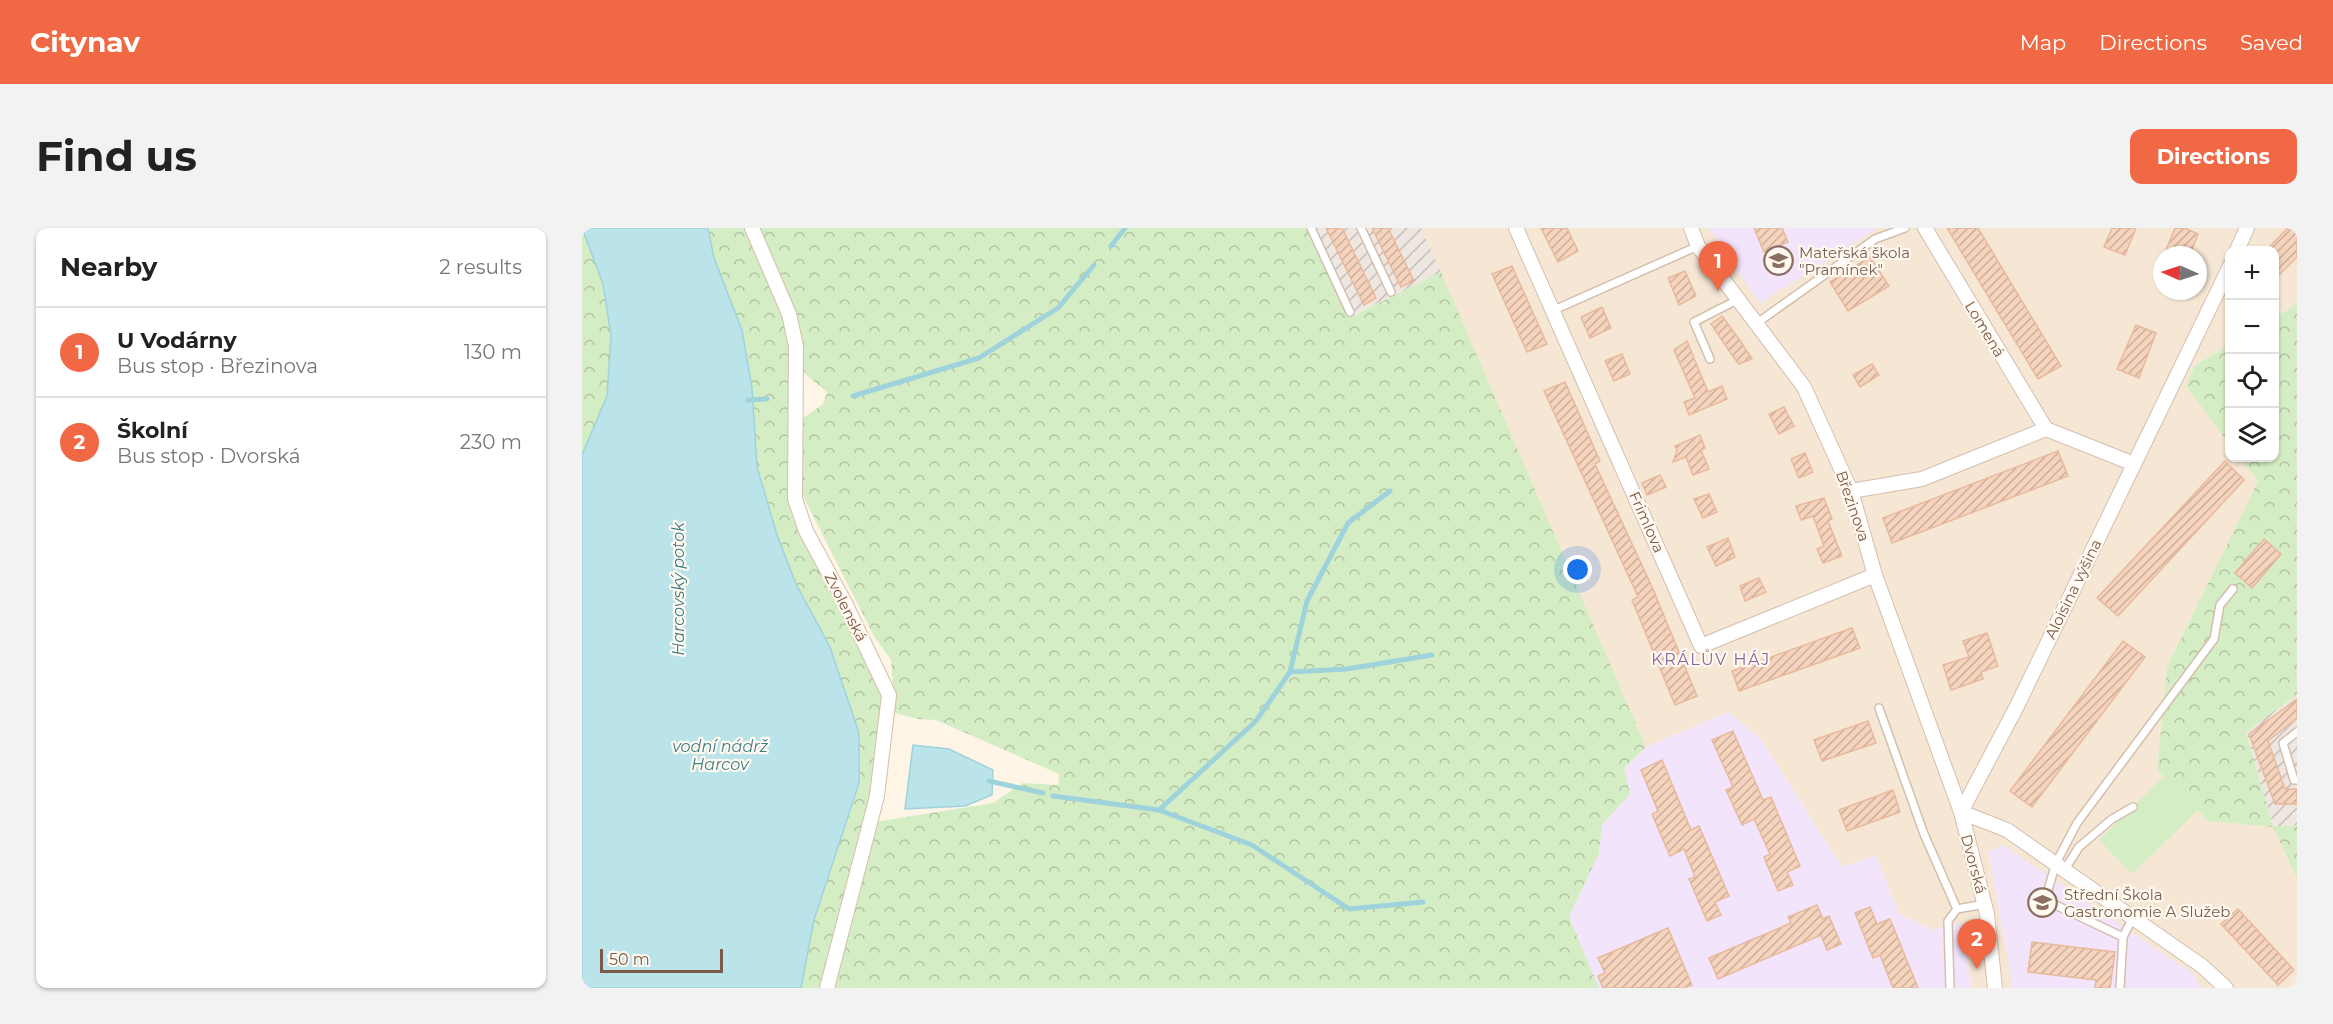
<!DOCTYPE html>
<meta charset="utf-8">
<style>
:root{--surface:#fff;--page:#f2f2f2;--text:#222;--muted:#767676;--line:#e0e0e0;--accent:#f06944}
body{margin:0;font-family:Montserrat,sans-serif;background:var(--page);color:var(--text)}
.controls{position:absolute;right:18px;top:18px;display:grid;overflow:hidden;border-radius:12px;box-shadow:0 2px 4px #0004}
.controls button{width:54px;height:54px;display:grid;place-items:center;padding:0;border:0;border-bottom:2px solid var(--line);background:var(--surface);color:var(--text);font:30px sans-serif}
.compass{position:absolute;left:1571px;top:18px;width:54px;height:54px;border-radius:50%;background:var(--surface);box-shadow:0 2px 4px #0004;rotate:273deg}
.scale{position:absolute;left:18px;bottom:15px;width:123px;box-sizing:border-box;padding-left:6px;border:3px solid #7a5a49;border-top:0;font-size:16px;line-height:21px;white-space:nowrap;color:#7a5a49;-webkit-text-stroke:4px #fff9ef;paint-order:stroke}
.you{position:absolute;left:996px;top:342px;width:21px;height:21px;margin:-15px;border:4px solid #fff;border-radius:50%;background:#1a73e8;box-shadow:0 0 0 9px #1a73e833}
.badge{display:grid;place-items:center;width:39px;height:39px;border-radius:50%;background:var(--accent);color:#fff;font-size:20px;font-weight:700}
.pin{position:absolute;translate:-50% -50px;filter:drop-shadow(0 2px 3px #0008)}
.pin::after{content:'';position:absolute;top:32px;width:21px;height:18px;background:inherit;clip-path:polygon(0 0,100% 0,50% 100%)}
.list{margin:0;padding:0;list-style:none}
h2{display:flex;justify-content:space-between;align-items:center;height:78px;margin:0;padding:0 24px;font-size:26px}
h2 small{font-size:20px;font-weight:400;color:var(--muted)}
.list li{display:grid;grid-template-columns:39px 1fr auto;gap:18px;align-items:center;box-sizing:border-box;height:90px;padding:0 24px;border-top:2px solid var(--line)}
.list b{display:block;font-size:22px;white-space:nowrap}
.list p{margin:0;font-size:20px;white-space:nowrap;color:var(--muted)}
.list em{font-size:20px;font-style:normal;color:var(--muted)}
.icon{flex:none;width:33px;height:33px;fill:none;stroke:currentColor;stroke-width:2;stroke-linecap:round;stroke-linejoin:round}
.map{position:relative;flex:none;width:1715px;height:760px;overflow:hidden;border-radius:12px}
header{display:flex;align-items:center;gap:36px;box-sizing:border-box;height:84px;padding:0 30px;background:var(--accent);color:#fff}
header strong{font-size:28px}
nav{display:flex;gap:33px;margin-inline-start:auto;font-size:21px}
.intro{display:flex;align-items:center;justify-content:space-between;box-sizing:border-box;height:144px;padding:0 36px}
h1{margin:0;font-size:42px}
.button{padding:15px 27px;border-radius:12px;background:var(--accent);color:#fff;font-size:21px;font-weight:700}
main{display:flex;gap:36px;padding:0 36px}
aside{flex:1;background:var(--surface);border-radius:12px;box-shadow:0 2px 4px #0004}
.map>svg:first-child{display:block}
.residential{fill:#f6e7d5;fill-rule:evenodd}
.industrial{fill:url(#industrial-furrows)}
.education{fill:#f2e4fb}
.green{fill:#d5edc4}
.forest{fill:url(#forest-crowns)}
.water{fill:#bae3ea;stroke:#9fd3dc;stroke-width:1.5}
.lines{fill:none;stroke-linecap:round;stroke-linejoin:round}
.stream{stroke:#9fd3dc;stroke-width:5}
.building{fill:url(#building-hatch);stroke:#e9b99c;stroke-width:1.5}
.lane-casing{stroke:#d4beae;stroke-width:10}
.street-casing{stroke:#d4beae;stroke-width:16}
.lane{stroke:#fff;stroke-width:7}
.street{stroke:#fff;stroke-width:14}
.labels{text-anchor:middle;dominant-baseline:central;stroke-width:4.5;stroke-linejoin:round;paint-order:stroke}
.education-label{font-size:15px;fill:#785e54;stroke:#fff9ef;text-anchor:start}
.street-label{font-size:15px;fill:#7a5a49;stroke:#fff9ef}
.water-label{font-size:16px;font-style:italic;fill:#3e7c87;stroke:#fff9ef}
.neighbourhood-label{font-size:16px;letter-spacing:1.5px;fill:#8a659d;stroke:#fff9ef}
</style>
<header>
<strong>Citynav</strong>
<nav><a>Map</a><a>Directions</a><a>Saved</a></nav>
</header>
<div class="intro"><h1>Find us</h1><a class="button">Directions</a></div>
<main>
<aside>
<h2>Nearby<small>2 results</small></h2>
<ul class="list">
<li><span class="badge">1</span><div><b>U Vodárny</b><p>Bus stop · Březinova</p></div><em>130 m</em></li>
<li><span class="badge">2</span><div><b>Školní</b><p>Bus stop · Dvorská</p></div><em>230 m</em></li>
</ul>
</aside>
<div class="map">
<svg width="1715" height="760" viewBox="0 0 1715 760">
<defs>
<pattern id="industrial-furrows" width="10" height="10" patternUnits="userSpaceOnUse" patternTransform="scale(1.5)"><rect width="10" height="10" fill="#eee7e1"/><path d="M-1 1l2-2M0 10L10 0M9 11l2-2" fill="none" stroke="#c6beb8"/></pattern>
<pattern id="forest-crowns" width="20" height="18" patternUnits="userSpaceOnUse" patternTransform="scale(1.5)"><rect width="20" height="18" fill="#d5edc4"/><path d="M2 6a3 3 0 1 1 6 0M12 15a3 3 0 1 1 6 0" fill="none" stroke="#b2c3a1"/></pattern>
<pattern id="building-hatch" width="6" height="6" patternUnits="userSpaceOnUse" patternTransform="scale(1.5)"><rect width="6" height="6" fill="#f5d3bd"/><path d="M-1 1l2-2M0 6l6-6M5 7l2-2" fill="none" stroke="#cbae9c"/></pattern>
</defs>
<rect width="100%" height="100%" fill="#fef5e7"/>
<path class="residential" d="M839 0H1715V75L1693 90 1692 22H1648L1647 117 1613 137 1604 158 1647 216 1648 230H1658L1676 253 1585 439 1575 542 1626 593 1691 599 1715 651V760H1390L1379 696 1351 702 1317 686 1294 628 1260 639 1178 510 1146 484 1064 519ZM1580 27H1616V63H1580Z"/>
<g class="industrial">
<path d="M724 0H839L859 44 767 89Z"/>
<path d="M1715 466V597L1691 599 1664 503Z"/>
</g>
<g class="education">
<path d="M1127 0H1296L1178 75Z"/>
<path d="M1146 484 1178 510 1260 639 1294 627 1317 686 1351 702 1379 695 1390 760H1017L987 689 1017 625 1020 597 1048 566 1042 540 1064 519Z"/>
<path d="M1421 617 1611 746 1619 760H1429L1428 743 1406 623Z"/>
</g>
<path class="green" d="M1582 548 1616 582 1550 646 1517 612Z"/>
<g class="forest">
<path d="M0 0 21 56 29 108 25 168 0 227Z"/>
<path d="M126 0H164L203 95 210 145 207 260 210 288 302 470 289 566 240 760H219L232 692 277 555V505L248 419 214 356 195 307 175 239 170 160 160 102 132 30Z"/>
<path d="M175 0H724L768 89 859 44 1064 519 1042 540 1048 566 1020 597 1017 625 987 689 1017 760H253L293 594 411 575 441 555 476 557 477 546 354 492 336 491 313 485 309 432 292 408 220 266 221 190 241 176 245 164 221 144 210 84Z"/>
<path d="M1715 75V466L1664 504 1691 599 1715 597V651L1691 599 1626 593 1575 542 1585 439 1676 253 1658 230H1692L1693 90Z"/>
<path d="M1647 117V216L1604 158 1613 137Z"/>
</g>
<g class="water">
<path d="M0 0H126L132 30 160 102 170 160 175 239 195 307 214 356 248 419 277 505V555L232 692 219 760H0V227L25 168 29 108 21 56Z"/>
<path d="M331 517 367 521 411 542 410 567 383 578 323 581Z"/>
</g>
<g class="lines">
<g class="stream">
<path d="M529 18 543 0"/>
<path d="M271 168 397 130 476 80 512 37"/>
<path d="M166 172 185 171"/>
<path d="M708 444 725 373 766 295 808 263"/>
<path d="M407 553 461 565"/>
<path d="M471 568 577 582 670 617 767 681 841 674"/>
<path d="M577 582 674 493 708 444 765 441 850 427"/>
</g>
</g>
<g class="building">
<path d="M744 0H760L794 70 782 77Z"/>
<path d="M790 0H806L832 53 819 59Z"/>
<path d="M959 0H985L996 23 976 34Z"/>
<path d="M1172 0H1200L1206 14 1182 24Z"/>
<path d="M1365 0H1396L1479 138 1456 151Z"/>
<path d="M1530 0H1554L1543 27 1522 19Z"/>
<path d="M1593 0H1603L1616 6 1608 27H1582Z"/>
<path d="M1706 0H1715V29L1692 52V22H1684Z"/>
<path d="M1288 29 1307 58 1266 83 1248 54Z"/>
<path d="M930 38 965 116 945 124 910 46Z"/>
<path d="M1103 43 1114 68 1097 77 1086 50Z"/>
<path d="M1020 79 1029 100 1008 110 999 89Z"/>
<path d="M1140 88 1159 114 1170 131 1157 136 1152 130 1129 96Z"/>
<path d="M1554 97 1574 105 1557 150 1535 141Z"/>
<path d="M1105 113 1126 164 1140 158 1145 171 1107 187 1102 174 1113 170 1092 122Z"/>
<path d="M1040 126 1048 146 1032 153 1023 133Z"/>
<path d="M1290 136 1297 147 1278 159 1271 147Z"/>
<path d="M983 154 1018 233 1013 236 1071 361 1115 468 1093 477 1050 372 1056 369 962 163Z"/>
<path d="M1202 179 1212 198 1197 206 1187 186Z"/>
<path d="M1118 207 1123 220 1119 222 1127 241 1111 247 1104 229 1091 234 1095 222 1093 218Z"/>
<path d="M1476 223 1486 248 1310 315 1301 290Z"/>
<path d="M1223 225 1231 244 1217 250 1209 231Z"/>
<path d="M1643 233 1662 252 1536 388 1515 370Z"/>
<path d="M1078 247 1084 259 1065 267 1060 255Z"/>
<path d="M1127 266 1135 284 1121 290 1112 271Z"/>
<path d="M1242 270 1250 291 1246 293 1260 328 1241 335 1235 321 1242 318 1231 288 1219 292 1214 278Z"/>
<path d="M1146 310 1153 329 1134 338 1125 319Z"/>
<path d="M1682 311 1699 326 1670 360 1653 345Z"/>
<path d="M1177 350 1184 364 1163 373 1158 358Z"/>
<path d="M1270 400 1278 420 1157 463 1150 443Z"/>
<path d="M1405 405 1416 438 1399 444 1401 451 1369 462 1361 437 1387 429 1381 413Z"/>
<path d="M1541 413 1563 429 1450 579 1428 563Z"/>
<path d="M1715 471V490L1686 513 1703 561H1715V576H1693L1667 506Z"/>
<path d="M1286 493 1294 515 1240 533 1232 512Z"/>
<path d="M1151 503 1181 572 1189 569 1218 638 1205 644 1211 657 1196 663 1182 629 1188 626 1172 591 1160 597 1144 562 1151 559 1130 512Z"/>
<path d="M1080 532 1109 602 1117 598 1147 668 1133 674 1139 687 1125 693 1107 651 1113 649 1102 621 1088 628 1070 586 1076 583 1059 542Z"/>
<path d="M1311 562 1318 584 1265 603 1257 582Z"/>
<path d="M1235 677 1241 691 1247 688 1259 716 1245 722 1239 707 1136 751 1127 730 1209 695 1206 689Z"/>
<path d="M1288 679 1295 696 1308 691 1336 760H1311L1298 727 1291 730 1273 685Z"/>
<path d="M1656 681 1712 742 1696 757 1639 696Z"/>
<path d="M1086 700 1110 757 1102 760H1021L1016 748 1023 745 1016 730Z"/>
<path d="M1450 714 1533 724 1528 760H1513L1514 752 1446 744Z"/>
</g>
<g class="lines">
<defs>
<g id="lane">
<path d="M729 0 768 84"/>
<path d="M779 0 809 64"/>
<path d="M972 82 1116 18"/>
<path d="M1175 95 1293 11 1323 0"/>
<path d="M1128 131 1112 94 1157 71"/>
<path d="M1297 480 1342 606 1375 681"/>
<path d="M1715 504 1701 515 1712 552H1715"/>
<path d="M1483 641 1497 619 1530 591 1551 579"/>
<path d="M1375 681 1403 676"/>
<path d="M1551 689 1541 709 1463 672 1474 635 1495 595 1632 411 1638 377 1651 361"/>
<path d="M1368 760 1366 693 1375 681"/>
<path d="M1538 760 1541 709"/>
</g>
<g id="street">
<path d="M170 0 207 86 214 118 213 271 224 303 263 375 307 467 295 568 245 760"/>
<path d="M934 0 1119 418 1293 347"/>
<path d="M1109 0 1116 18 1222 159 1269 263 1293 347 1379 584 1405 686 1413 760"/>
<path d="M1343 0 1464 201"/>
<path d="M1655 22 1665 0"/>
<path d="M1269 263 1340 251 1464 201 1552 236"/>
<path d="M1379 584 1435 478 1648 38"/>
<path d="M1379 584 1425 602 1620 738 1644 760"/>
</g>
</defs>
<use href="#lane" class="lane-casing"/>
<use href="#street" class="street-casing"/>
<use href="#lane" class="lane"/>
<use href="#street" class="street"/>
</g>
<defs>
<symbol id="school-ring" viewBox="-11 -11 22 22"><circle r="9.5" fill="#fff9ef" stroke="#8d6e63" stroke-width="1.5"/><path d="M0-5L7-2L0 1L-7-2ZM-4 1L0 2.5L4 1V4Q0 6-4 4Z" fill="#8d6e63"/></symbol>
<symbol id="university-ring" viewBox="-11 -11 22 22"><circle r="9.5" fill="#fff9ef" stroke="#8d6e63" stroke-width="1.5"/><path d="M0-5L7-2L0 1L-7-2ZM-4 1L0 2.5L4 1V4Q0 6-4 4Z" fill="#8d6e63"/></symbol>
</defs>
<g fill-rule="evenodd">
<use href="#school-ring" x="1180" y="16" width="33" height="33"/>
<use href="#university-ring" x="1444" y="658" width="33" height="33"/>
</g>
<g class="labels">
<g class="education-label">
<text x="1217" y="24">Mateřská škola<tspan x="1217" dy="17">"Pramínek"</tspan></text>
<text x="1482" y="666">Střední Škola<tspan x="1482" dy="17">Gastronomie A Služeb</tspan></text>
</g>
<g class="street-label">
<text transform="translate(1403 101) rotate(59)">Lomená</text>
<text transform="translate(1271 278) rotate(71)">Březinova</text>
<text transform="translate(1065 294) rotate(66)">Frimlova</text>
<text transform="translate(1491 361) rotate(-64)">Aloisina výšina</text>
<text transform="translate(264 379) rotate(63)">Zvolenská</text>
<text transform="translate(1392 636) rotate(75)">Dvorská</text>
</g>
<g class="water-label">
<text transform="translate(96 361) rotate(-90)">Harcovský potok</text>
<text x="138" y="518">vodní nádrž<tspan x="138" dy="18">Harcov</tspan></text>
</g>
<g class="neighbourhood-label">
<text x="1129" y="431">KRÁLŮV HÁJ</text>
</g>
</g>
</svg>
<div class="controls">
<button>+</button>
<button>−</button>
<button><svg class="icon" aria-label="locate" viewBox="0 0 24 24"><circle cx="12" cy="12" r="6"/><path d="M12 2v4M12 18v4M2 12h4M18 12h4"/></svg></button>
<button><svg class="icon" aria-label="layers" viewBox="0 0 24 24"><path d="M12 4l9 5-9 5-9-5zM3 14l9 5 9-5"/></svg></button>
</div>
<svg class="compass" viewBox="-18 -18 36 36"><path d="M0-13l5 13h-10z" fill="#e53935"/><path d="M0 13l5-13h-10z" fill="#767676"/></svg>
<div class="scale">50 m</div>
<div class="you"></div>
<div class="pin badge" style="left:1136px;top:63px">1</div>
<div class="pin badge" style="left:1395px;top:741px">2</div>
</div>
</main>
